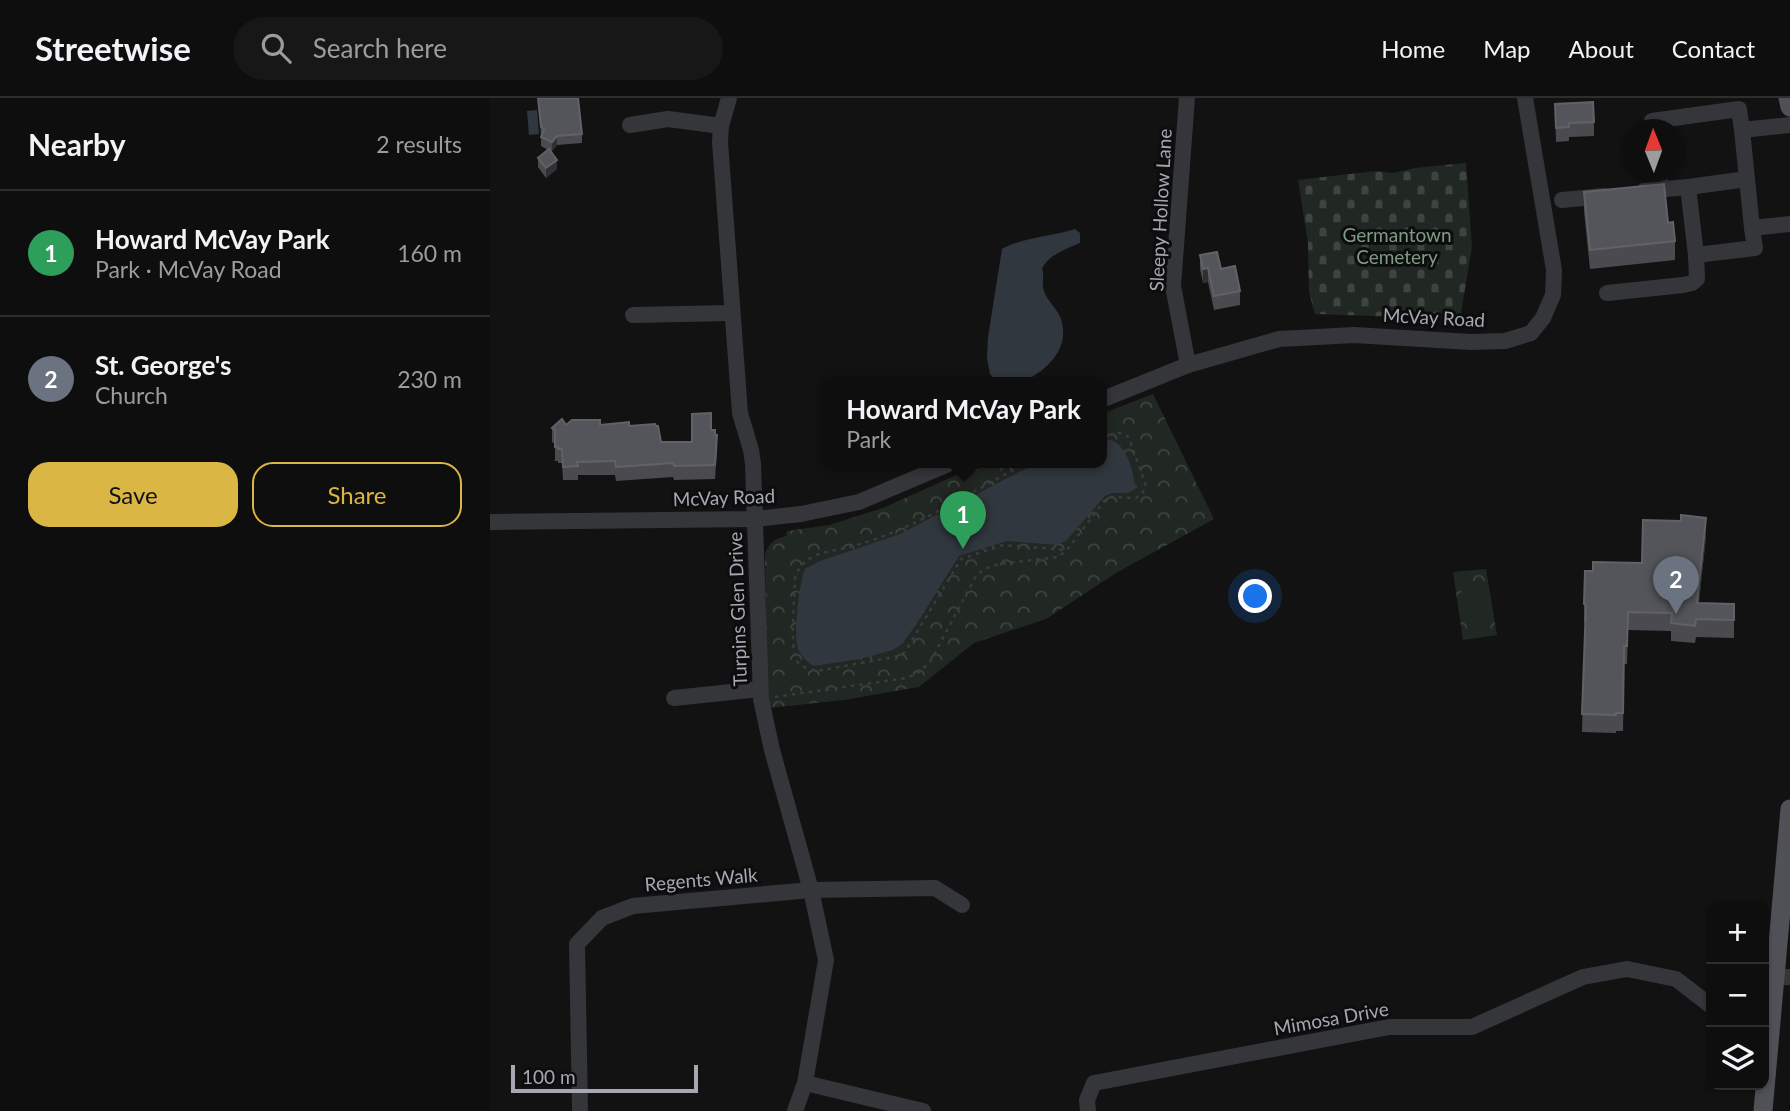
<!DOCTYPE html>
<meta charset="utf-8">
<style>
:root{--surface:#0e0e0e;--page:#171717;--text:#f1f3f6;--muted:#9b9c9e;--line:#2e2e2e;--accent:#dab644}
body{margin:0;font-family:Lato,sans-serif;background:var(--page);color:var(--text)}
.controls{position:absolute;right:21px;bottom:21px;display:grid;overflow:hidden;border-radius:14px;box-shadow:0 2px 5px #0004}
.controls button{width:63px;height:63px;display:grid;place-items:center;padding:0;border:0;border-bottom:2px solid var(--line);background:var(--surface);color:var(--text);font:35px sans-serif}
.compass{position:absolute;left:1132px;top:21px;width:63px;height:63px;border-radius:50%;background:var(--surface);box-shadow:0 2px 5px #0004;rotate:359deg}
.scale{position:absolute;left:21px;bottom:18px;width:187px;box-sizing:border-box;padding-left:7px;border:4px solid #a5a8b2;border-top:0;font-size:19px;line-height:24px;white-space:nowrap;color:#a5a8b2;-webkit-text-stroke:5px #0d0d0e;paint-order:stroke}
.you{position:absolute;left:766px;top:499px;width:24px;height:24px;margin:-18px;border:5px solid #fff;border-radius:50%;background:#1a73e8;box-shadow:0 0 0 10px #1a73e833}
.badge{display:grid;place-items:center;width:46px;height:46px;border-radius:50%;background:var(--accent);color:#fff;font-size:23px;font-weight:700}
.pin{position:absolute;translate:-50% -58px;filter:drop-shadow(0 2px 4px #0008)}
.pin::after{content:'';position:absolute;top:37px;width:24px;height:21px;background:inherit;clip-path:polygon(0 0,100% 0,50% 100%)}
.popup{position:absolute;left:330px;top:279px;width:287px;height:91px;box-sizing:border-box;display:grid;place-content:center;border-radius:14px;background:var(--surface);filter:drop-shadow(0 2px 5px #0005);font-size:23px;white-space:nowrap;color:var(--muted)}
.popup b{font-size:26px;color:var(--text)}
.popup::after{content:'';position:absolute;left:50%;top:100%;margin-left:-14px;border:14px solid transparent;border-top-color:var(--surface)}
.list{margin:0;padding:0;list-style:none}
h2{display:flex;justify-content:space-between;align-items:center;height:91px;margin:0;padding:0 28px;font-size:30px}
h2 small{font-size:23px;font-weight:400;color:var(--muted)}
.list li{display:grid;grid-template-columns:46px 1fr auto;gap:21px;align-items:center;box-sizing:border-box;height:126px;padding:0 28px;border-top:2px solid var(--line)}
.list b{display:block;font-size:26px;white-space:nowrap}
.list p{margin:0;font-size:23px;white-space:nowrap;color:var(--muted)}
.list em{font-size:23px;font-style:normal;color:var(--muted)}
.actions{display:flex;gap:14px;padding:21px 28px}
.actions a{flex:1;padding:16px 0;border:2px solid var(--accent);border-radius:21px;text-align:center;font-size:24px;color:var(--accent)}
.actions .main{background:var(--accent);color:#111}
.icon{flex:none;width:38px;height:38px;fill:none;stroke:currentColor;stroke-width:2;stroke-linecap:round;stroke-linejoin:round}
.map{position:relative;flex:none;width:1300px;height:1013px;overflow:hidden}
header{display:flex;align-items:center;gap:42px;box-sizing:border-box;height:98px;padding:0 35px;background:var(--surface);border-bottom:2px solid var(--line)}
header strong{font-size:33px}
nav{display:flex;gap:38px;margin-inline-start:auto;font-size:24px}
.search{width:490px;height:63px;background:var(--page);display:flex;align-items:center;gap:18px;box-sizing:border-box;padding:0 24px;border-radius:38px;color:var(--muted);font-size:26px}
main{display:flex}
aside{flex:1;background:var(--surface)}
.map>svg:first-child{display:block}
.forest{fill:url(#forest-crowns)}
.cemetery{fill:url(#cemetery-stones)}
.pitch{fill:#212722}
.water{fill:#31373e}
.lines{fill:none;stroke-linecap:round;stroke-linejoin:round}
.path{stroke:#3a3b3f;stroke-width:2.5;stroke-dasharray:3.5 5;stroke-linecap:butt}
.minor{stroke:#35363a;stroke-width:16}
.major{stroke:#505156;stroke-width:19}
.wall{fill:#4b4b4f}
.shaded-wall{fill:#303033}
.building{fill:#54555a;stroke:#616268;stroke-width:2}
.labels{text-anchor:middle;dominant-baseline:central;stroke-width:6;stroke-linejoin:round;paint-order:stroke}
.street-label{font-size:19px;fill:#a5a8b2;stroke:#0d0d0e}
.park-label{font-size:19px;fill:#7e9b83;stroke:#0d0d0e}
</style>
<header>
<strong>Streetwise</strong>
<div class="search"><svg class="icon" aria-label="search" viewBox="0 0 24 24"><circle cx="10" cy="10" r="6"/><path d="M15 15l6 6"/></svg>Search here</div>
<nav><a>Home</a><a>Map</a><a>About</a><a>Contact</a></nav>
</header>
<main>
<aside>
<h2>Nearby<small>2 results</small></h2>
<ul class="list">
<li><span class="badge" style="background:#2e9e5b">1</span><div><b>Howard McVay Park</b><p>Park · McVay Road</p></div><em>160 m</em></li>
<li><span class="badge" style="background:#6b7280">2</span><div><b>St. George's</b><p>Church</p></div><em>230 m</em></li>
</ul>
<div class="actions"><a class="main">Save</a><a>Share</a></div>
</aside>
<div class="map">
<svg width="1300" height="1013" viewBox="0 0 1300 1013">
<defs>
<pattern id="forest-crowns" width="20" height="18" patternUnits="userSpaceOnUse" patternTransform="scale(1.75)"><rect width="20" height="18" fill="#212722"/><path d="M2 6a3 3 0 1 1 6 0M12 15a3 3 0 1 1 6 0" fill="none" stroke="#3e4440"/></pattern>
<pattern id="cemetery-stones" width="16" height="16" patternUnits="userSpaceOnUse" patternTransform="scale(1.75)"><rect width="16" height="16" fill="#212722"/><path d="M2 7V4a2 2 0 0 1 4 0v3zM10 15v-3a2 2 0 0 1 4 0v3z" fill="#3e4440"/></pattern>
</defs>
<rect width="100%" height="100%" fill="#121213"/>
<g class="forest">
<path d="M663 296 724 421 626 475 556 521 484 545 429 589 354 602 279 610 277 589 275 456C279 445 284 441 296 438L297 433 339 427 393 410 493 365H611V316Z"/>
<path d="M996 471 1007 537 973 542 963 474Z"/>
</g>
<path class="cemetery" d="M976 65 982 149 970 221 825 216 819 194 818 145 808 82 886 73 903 75 925 70Z"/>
<path class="pitch" d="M991 483 998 526 978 529 970 486Z"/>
<g class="water">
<path d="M47 12 49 36 39 37 37 13Z"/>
<path d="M585 131 590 135V145C576 151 558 157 552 171 555 178 551 185 554 193 557 203 567 210 571 221 579 245 564 265 545 277 541 279 535 284 531 285 524 286 515 285 508 285L500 276 497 260 498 239 512 151C531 140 563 138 585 131Z"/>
<path d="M613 342C619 342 620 341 625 344 636 350 645 374 644 386L647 387V390L638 395H622L615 398 576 443 567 447 517 443 469 458 426 527 412 546 403 552 370 561 324 568C318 565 311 558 308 551 303 537 309 486 315 471L330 463 410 436 531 373 551 365H611V343Z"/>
</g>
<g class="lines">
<g class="path">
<path d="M539 365 529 369C476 397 417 435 359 449 336 455 315 454 305 479 305 496 299 550 307 563 312 570 320 571 327 573L409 558 415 554 471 461 513 447 577 452"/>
<path d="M285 599 417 580 429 574 440 564 486 478 494 471 509 466 568 459 577 452 615 402 621 399 646 400 652 396 656 388 639 340C630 331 622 336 611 340"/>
</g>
<g class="minor">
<path d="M239 0 231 28 230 44 250 315 261 352 263 366 271 601 282 652 321 792 336 862 315 985 305 1013"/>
<path d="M697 0 683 188 698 267"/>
<path d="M140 27 178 21 231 28"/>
<path d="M1300 27 1252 32 1262 130 1300 126"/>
<path d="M1164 32 1162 23 1249 11 1252 32"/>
<path d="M1169 74 1171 92"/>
<path d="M1198 89 1257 81"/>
<path d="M1154 93 1198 89 1206 157 1265 150 1262 130"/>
<path d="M1072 102 1114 98"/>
<path d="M1117 195 1193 187 1202 185 1207 181 1206 157"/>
<path d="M143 217 242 215"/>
<path d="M611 302 698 267 789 241 864 237 981 244 1015 243 1041 235 1053 220 1063 197 1064 172 1035 0"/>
<path d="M0 424 265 421 311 416 369 404 461 365"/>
<path d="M184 600 270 591"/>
<path d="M1285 879H1300"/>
<path d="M315 985 433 1013"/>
<path d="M90 1013 87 846 112 820 143 808 321 792 445 790 472 807"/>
<path d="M598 1013 597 1002 604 985 899 929H982L1093 879 1137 871 1186 881 1221 908"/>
</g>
<g class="major">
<path d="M1298 0 1300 9"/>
<path d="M1273 1013 1300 711"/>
</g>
</g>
<g class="wall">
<path d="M48 0 92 36V45L67 47 62 53 60 52 67 71 56 80 48 69V60L58 52 51 48V38Z"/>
<path d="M1065 6 1104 24V38L1079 39V43L1066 44Z"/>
<path d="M1094 94 1178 125 1185 143V162L1100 171 1094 113Z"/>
<path d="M710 157 731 171 750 193V207L724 212 718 184 713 185 710 171Z"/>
<path d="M76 327 139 328 171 344H202L221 332 227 351 225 381 184 382 183 379 126 383 125 377H88V382H73L72 365H68V363H65V346L62 344V330Z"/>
<path d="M1191 423 1216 438 1209 505 1244 506V540L1206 539 1205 545 1181 543V533L1138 532 1137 566H1134L1133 633H1126V635L1092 634 1095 525 1094 524V506L1103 473 1152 465Z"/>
</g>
<g class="shaded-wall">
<path d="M67 38V47L62 53V44Z"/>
<path d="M67 62V71L56 80V70Z"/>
<path d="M718 170V184L713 185V171Z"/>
<path d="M1216 420V438L1207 523V505Z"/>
</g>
<g class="building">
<path d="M48 0H88L92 36 67 38 62 44 51 39 54 31 51 29Z"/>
<path d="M1103 4 1104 24 1079 25V29L1066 30 1065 6Z"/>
<path d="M59 51 67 62 56 70 48 60Z"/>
<path d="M1174 86 1178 125 1183 124 1185 143 1100 152 1094 94Z"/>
<path d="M727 154 731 171 745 168 750 193 724 198 718 170 713 171 710 157Z"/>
<path d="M221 315V332H225V337H227L225 367 184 368 183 365 126 369 125 363H124L87 364 88 368 73 369 72 351H68V349H65V332L62 330 72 321 76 327 82 322H110V327L139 324V328L165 326 166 328H168L171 344H202V316Z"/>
<path d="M1191 417 1216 420 1207 505 1244 506V522L1206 521 1205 528 1181 525 1182 515 1138 514 1137 548H1134L1133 615H1126V617L1092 616 1096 507 1094 506 1095 473H1103V464L1152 465 1153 422 1191 423Z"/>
</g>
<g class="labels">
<g class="street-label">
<text transform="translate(670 112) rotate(-87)">Sleepy Hollow Lane</text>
<text transform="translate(944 219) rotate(3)">McVay Road</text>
<text transform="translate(234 399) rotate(-2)">McVay Road</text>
<text transform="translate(247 511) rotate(-92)">Turpins Glen Drive</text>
<text transform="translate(211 781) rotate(-5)">Regents Walk</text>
<text transform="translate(841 920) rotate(-10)">Mimosa Drive</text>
</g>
<g class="park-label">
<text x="907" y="136">Germantown<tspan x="907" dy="22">Cemetery</tspan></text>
</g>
</g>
</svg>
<div class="controls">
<button>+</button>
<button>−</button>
<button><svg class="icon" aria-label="layers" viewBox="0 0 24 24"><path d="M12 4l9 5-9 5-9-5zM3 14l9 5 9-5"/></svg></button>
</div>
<svg class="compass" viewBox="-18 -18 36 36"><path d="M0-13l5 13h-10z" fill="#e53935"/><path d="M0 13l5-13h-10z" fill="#9b9c9e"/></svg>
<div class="scale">100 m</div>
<div class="you"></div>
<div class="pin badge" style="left:473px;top:451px;background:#2e9e5b">1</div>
<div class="popup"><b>Howard McVay Park</b>Park</div>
<div class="pin badge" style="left:1186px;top:516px;background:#6b7280">2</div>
</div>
</main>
